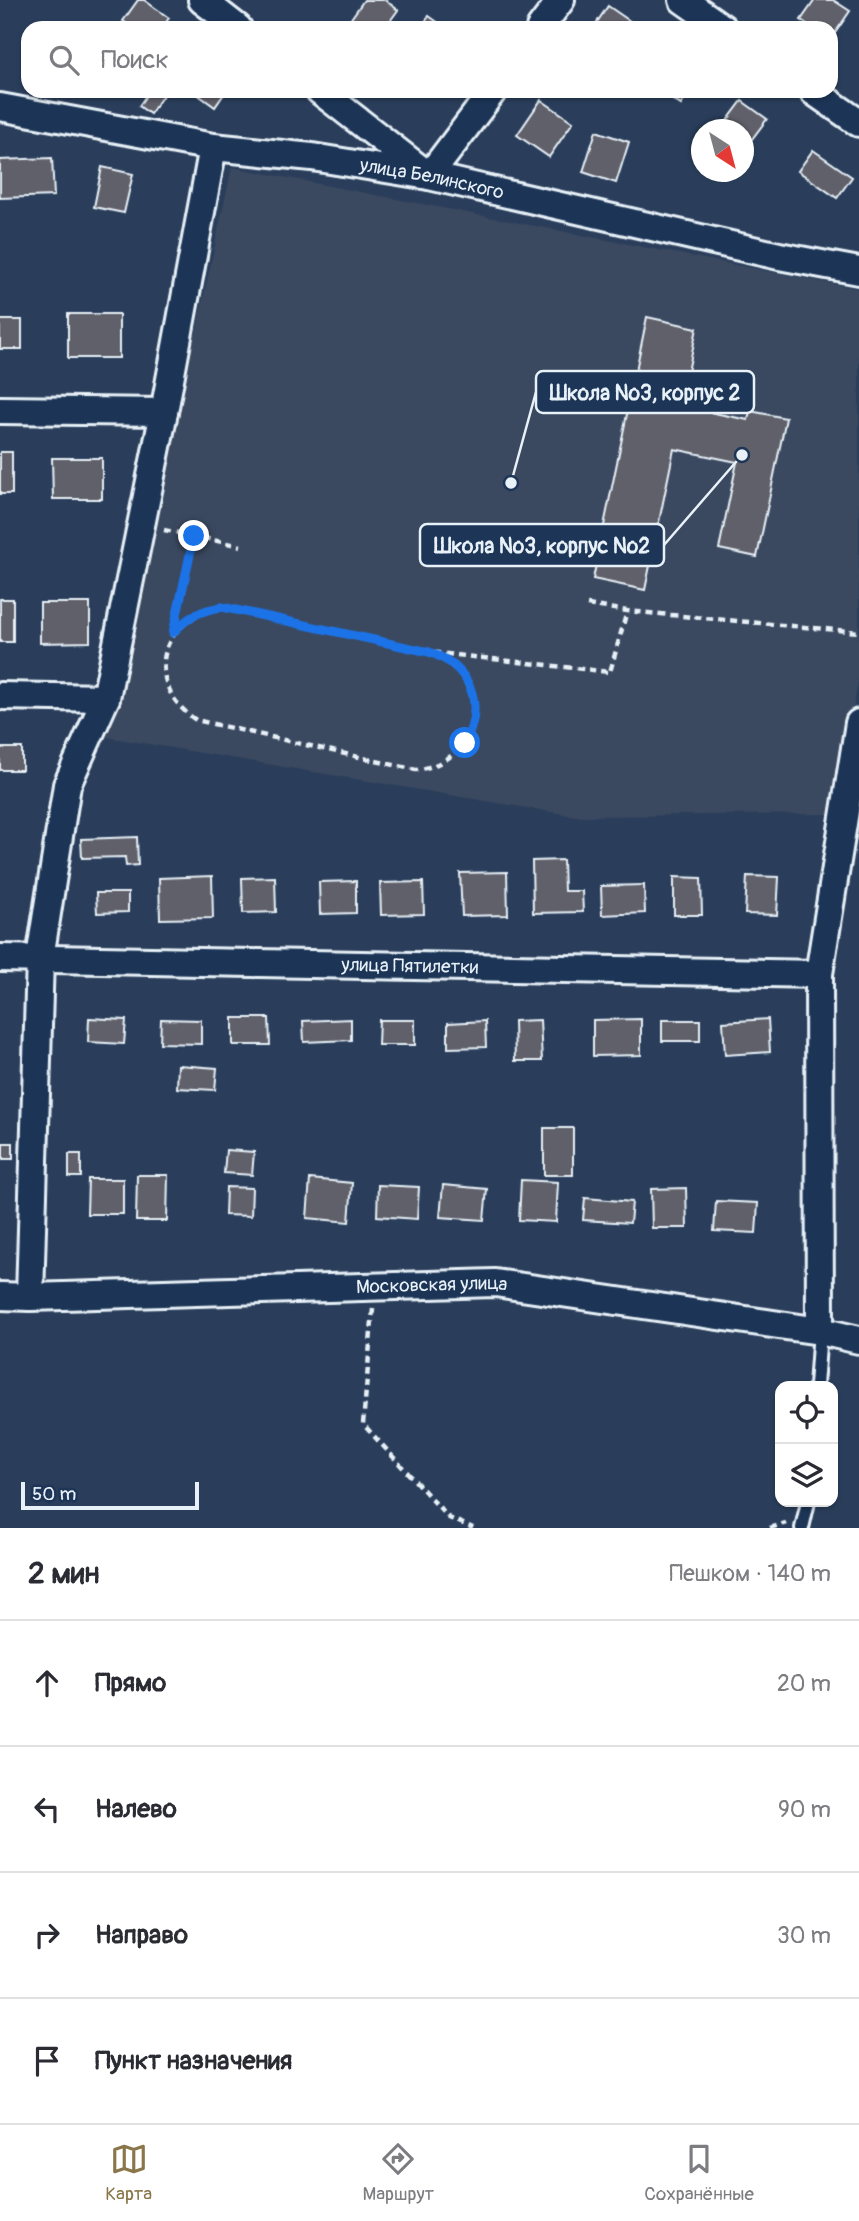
<!DOCTYPE html>
<html lang="ru">
<meta charset="utf-8">
<style>
:root{--surface:#fff;--page:#f7f7f7;--text:#2b2b33;--muted:#7c7c81;--line:#e1e1e2;--accent:#8a764a}
body{margin:0;font-family:Pangolin,sans-serif;background:var(--page);color:var(--text)}
.controls{position:absolute;right:21px;bottom:21px;display:grid;overflow:hidden;border-radius:14px;box-shadow:0 2px 5px #0004}
.controls button{width:63px;height:63px;display:grid;place-items:center;padding:0;border:0;border-bottom:2px solid var(--line);background:var(--surface);color:var(--text);font:35px sans-serif}
.compass{position:absolute;left:691px;top:119px;width:63px;height:63px;border-radius:50%;background:var(--surface);box-shadow:0 2px 5px #0004;rotate:144deg}
.scale{position:absolute;left:21px;bottom:18px;width:178px;box-sizing:border-box;padding-left:7px;border:4px solid #e8f1f8;border-top:0;font-size:19px;line-height:24px;white-space:nowrap;color:#e8f1f8;-webkit-text-stroke:5px #1d3557;paint-order:stroke}
.stop{position:absolute;width:21px;height:21px;margin:-16px;border:5px solid #1a73e8;border-radius:50%;background:#fff}
.stop.end{background:#1a73e8;border-color:#fff;box-shadow:0 2px 7px #0008}
.list{margin:0;padding:0;list-style:none}
h2{display:flex;justify-content:space-between;align-items:center;height:91px;margin:0;padding:0 28px;font-size:30px}
h2 small{font-size:23px;font-weight:400;color:var(--muted)}
.list li{display:grid;grid-template-columns:46px 1fr auto;gap:21px;align-items:center;box-sizing:border-box;height:126px;padding:0 28px;border-top:2px solid var(--line)}
.list b{display:block;font-size:26px;white-space:nowrap}
.list em{font-size:23px;font-style:normal;color:var(--muted)}
.icon{flex:none;width:38px;height:38px;fill:none;stroke:currentColor;stroke-width:2;stroke-linecap:round;stroke-linejoin:round}
.map{position:relative;flex:none;width:859px;height:1528px;overflow:hidden}
.search{position:absolute;background:var(--surface);box-shadow:0 2px 5px #0004;left:21px;right:21px;top:21px;height:77px;display:flex;align-items:center;gap:18px;box-sizing:border-box;padding:0 24px;border-radius:21px;color:var(--muted);font-size:26px}
.sheet{height:595px;background:var(--surface)}
nav{display:flex;justify-content:space-around;align-items:center;box-sizing:border-box;height:98px;border-top:2px solid var(--line);background:var(--surface);font-size:19px;color:var(--muted)}
nav a{display:grid;justify-items:center;gap:4px}
nav .on{color:var(--accent)}
.map>svg:first-child{display:block}
.built{fill:#3a4860}
.building{fill:#60606a;stroke:#e8f1f8;stroke-width:2}
.lines{fill:none;stroke-linecap:round;stroke-linejoin:round}
.service-casing{stroke:#e8f1f8;stroke-width:18}
.minor-casing{stroke:#e8f1f8;stroke-width:32}
.path{stroke:#e8f1f8;stroke-width:4.5;stroke-dasharray:7 5;stroke-linecap:butt}
.service{stroke:#1d3557;stroke-width:12}
.minor{stroke:#1d3557;stroke-width:26}
.route{stroke:#1a73e8;stroke-width:9}
.labels{text-anchor:middle;dominant-baseline:central;stroke-width:5;stroke-linejoin:round;paint-order:stroke}
.street-label{font-size:19px;fill:#e8f1f8;stroke:#1d3557}
.leader{fill:none;stroke:#e8f1f8;stroke-width:2.5}
.callout-dot{fill:#e8f1f8;stroke:#1d3557;stroke-width:2.5}
.callout{fill:#1d3557;stroke:#e8f1f8;stroke-width:2.5}
.callout-label{font-size:21px;text-anchor:middle;font-weight:bold;fill:#e8f1f8}
</style>
<div class="map">
<svg width="859" height="1528" viewBox="0 0 859 1528">
<rect width="100%" height="100%" fill="#2a3e5b"/>
<filter id="ink" filterUnits="userSpaceOnUse"><feTurbulence type="fractalNoise" baseFrequency=".0143" numOctaves="2"/><feDisplacementMap in="SourceGraphic" scale="14" xChannelSelector="R" yChannelSelector="G"/><feConvolveMatrix kernelMatrix="1 2 1 2 8 2 1 2 1" color-interpolation-filters="sRGB"/></filter>
<g filter="url(#ink)">
<path class="built" d="M232 167 859 289V677L833 814 575 816 107 737Z"/>
<g class="building">
<path d="M138 0H144L169 18 162 28H134L123 21Z"/>
<path d="M364 0H385L398 10 385 28H361L350 20Z"/>
<path d="M815 0H833L850 11 831 39V28H813L801 20Z"/>
<path d="M608 6 640 28H593Z"/>
<path d="M429 16 446 28H421Z"/>
<path d="M149 91H166L150 114 139 106Z"/>
<path d="M193 91H226L215 107Z"/>
<path d="M659 91H690L681 105Z"/>
<path d="M541 100 573 122 549 157 517 135Z"/>
<path d="M742 101 767 119 746 147 744 145V130L721 129Z"/>
<path d="M596 131 629 142 616 183 583 172Z"/>
<path d="M813 150 852 177 837 198 798 171Z"/>
<path d="M52 158 54 196 0 198V160Z"/>
<path d="M102 167 133 174 124 213 94 207Z"/>
<rect x="68" y="314" width="51" height="44"/>
<path d="M647 317 697 328 681 406 748 420 750 411 786 418 757 557 719 549 737 462 674 449 645 590 593 579Z"/>
<rect x="0" y="320" width="22" height="29"/>
<rect x="0" y="452" width="12" height="42"/>
<path d="M52 458H102V499H53Z"/>
<rect x="0" y="599" width="13" height="43"/>
<path d="M40 603H90V642L40 643Z"/>
<rect x="0" y="748" width="22" height="22"/>
<path d="M137 837 138 865 126 866 125 857 82 858 81 839Z"/>
<path d="M563 860 564 891H582L583 912 533 913 532 861Z"/>
<path d="M507 872 508 915 462 916 460 873Z"/>
<path d="M212 876 213 918 160 919 159 878Z"/>
<path d="M747 876 779 877 777 915 745 914Z"/>
<path d="M275 877 276 912 243 913 242 878Z"/>
<path d="M674 877 701 878 702 915H674Z"/>
<path d="M356 881V913L320 914 319 882Z"/>
<path d="M423 882 424 914 381 915 380 883Z"/>
<path d="M644 885 645 913 602 915 601 886Z"/>
<path d="M96 893H128V912L97 913Z"/>
<path d="M89 1018 126 1020 124 1044 88 1042Z"/>
<path d="M233 1018H269L270 1045H233Z"/>
<path d="M161 1019 201 1020V1044L160 1043Z"/>
<path d="M351 1019V1040L304 1042 303 1021Z"/>
<path d="M641 1019V1055L593 1056V1020Z"/>
<path d="M768 1019 770 1052 725 1055 723 1022Z"/>
<path d="M379 1020H415V1045H378Z"/>
<path d="M540 1020 542 1061H515L514 1021Z"/>
<rect x="662" y="1020" width="38" height="21"/>
<path d="M485 1021 486 1047 448 1048V1023Z"/>
<path d="M178 1065 217 1068 215 1090 177 1088Z"/>
<rect x="544" y="1128" width="29" height="47"/>
<rect x="3" y="1143" width="10" height="16"/>
<path d="M226 1150 254 1152 252 1175 224 1173Z"/>
<rect x="69" y="1154" width="12" height="23"/>
<path d="M137 1175H168L167 1221H136Z"/>
<path d="M88 1179H123V1214H87Z"/>
<path d="M310 1179 352 1183 349 1222 307 1218Z"/>
<path d="M521 1180 558 1182 556 1222 519 1220Z"/>
<path d="M378 1185 419 1187 417 1219 377 1216Z"/>
<path d="M443 1185 487 1189 484 1220 440 1217Z"/>
<path d="M226 1187 252 1188 251 1216 225 1215Z"/>
<path d="M686 1188 687 1228H652L651 1189Z"/>
<path d="M585 1198 632 1202 630 1223 583 1220Z"/>
<path d="M716 1201 758 1203 756 1233 714 1231Z"/>
</g>
<g class="lines">
<defs>
<g id="service">
<path d="M816 1386 820 1331"/>
<path d="M802 1528 808 1502"/>
</g>
<g id="minor">
<path d="M202 0 238 28"/>
<path d="M683 0 723 28"/>
<path d="M540 28 561 0"/>
<path d="M320 91 429 176 493 91"/>
<path d="M813 91 859 123"/>
<path id="s1" d="M0 107 213 147 312 157 429 176 779 256 859 271"/>
<path d="M0 410 164 412"/>
<path d="M0 696 106 698"/>
<path id="s2" d="M0 958 819 974"/>
<path id="s3" d="M0 1296 30 1297 495 1283 820 1331 859 1340"/>
<path d="M30 1297 40 958 67 785 106 698 164 412 213 147"/>
<path d="M820 1331 819 974 859 723"/>
</g>
</defs>
<use href="#service" class="service-casing"/>
<use href="#minor" class="minor-casing"/>
<g class="path">
<path d="M164 530 194 536"/>
<path d="M587 605 627 611 859 632"/>
<path d="M174 633 194 536 241 546"/>
<path d="M429 652C496 677 487 759 416 770L196 720C142 684 159 616 222 607L429 652 610 672 627 611"/>
<path d="M373 1309 363 1424 449 1518 473 1528"/>
<path d="M770 1528 786 1523"/>
</g>
<use href="#service" class="service"/>
<use href="#minor" class="minor"/>
</g>
</g>
<g class="lines" filter="url(#ink)">
<path class="route" d="M194 536 173 633C187 617 201 610 222 607L429 652C471 667 485 703 465 743"/>
</g>
<g class="labels">
<g class="street-label">
<text stroke="none"><textPath href="#s1" startOffset="438">улица Белинского</textPath></text>
<text stroke="none"><textPath href="#s2" startOffset="410">улица Пятилетки</textPath></text>
<text stroke="none"><textPath href="#s3" startOffset="432">Московская улица</textPath></text>
</g>
</g>
<path class="leader" d="M511 483L536 392M742 455L664 545"/>
<g class="callout-dot">
<circle cx="511" cy="483" r="7"/>
<circle cx="742" cy="455" r="7"/>
</g>
<g class="callout">
<rect x="536" y="371" width="218" height="42" rx="7"/>
<rect x="420" y="524" width="244" height="42" rx="7"/>
</g>
<g class="callout-label">
<text x="645" y="400">Школа №3, корпус 2</text>
<text x="542" y="553">Школа №3, корпус №2</text>
</g>
</svg>
<div class="controls">
<button><svg class="icon" aria-label="locate" viewBox="0 0 24 24"><circle cx="12" cy="12" r="6"/><path d="M12 2v4M12 18v4M2 12h4M18 12h4"/></svg></button>
<button><svg class="icon" aria-label="layers" viewBox="0 0 24 24"><path d="M12 4l9 5-9 5-9-5zM3 14l9 5 9-5"/></svg></button>
</div>
<svg class="compass" viewBox="-18 -18 36 36"><path d="M0-13l5 13h-10z" fill="#e53935"/><path d="M0 13l5-13h-10z" fill="#7c7c81"/></svg>
<div class="scale">50 m</div>
<div class="stop" style="left:465px;top:743px"></div>
<div class="stop end" style="left:194px;top:536px"></div>
<div class="search"><svg class="icon" aria-label="search" viewBox="0 0 24 24"><circle cx="10" cy="10" r="6"/><path d="M15 15l6 6"/></svg>Поиск</div>
</div>
<section class="sheet">
<h2>2 мин<small>Пешком · 140 m</small></h2>
<ul class="list">
<li><svg class="icon" aria-label="ahead" viewBox="0 0 24 24"><path d="M12 20V5M6 11l6-6 6 6"/></svg><div><b>Прямо</b></div><em>20 m</em></li>
<li><svg class="icon" aria-label="left" viewBox="0 0 24 24"><path d="M17 20v-9H6M10 6l-5 5 5 5"/></svg><div><b>Налево</b></div><em>90 m</em></li>
<li><svg class="icon" aria-label="right" viewBox="0 0 24 24"><path d="M7 20v-9h11M14 6l5 5-5 5"/></svg><div><b>Направо</b></div><em>30 m</em></li>
<li><svg class="icon" aria-label="arrive" viewBox="0 0 24 24"><path d="M6 21V4h12l-3 4 3 4H6"/></svg><div><b>Пункт назначения</b></div></li>
</ul>
</section>
<nav>
<a class="on"><svg class="icon" aria-label="map" viewBox="0 0 24 24"><path d="M3 6l6-2 6 2 6-2v14l-6 2-6-2-6 2zM9 4v14M15 6v14"/></svg>Карта</a>
<a><svg class="icon" aria-label="directions" viewBox="0 0 24 24"><path d="M12 3l9 9-9 9-9-9zM9 14v-3h6M13 9l2 2-2 2"/></svg>Маршрут</a>
<a><svg class="icon" aria-label="saved" viewBox="0 0 24 24"><path d="M7 4h10v16l-5-4-5 4z"/></svg>Сохранённые</a>
</nav>
